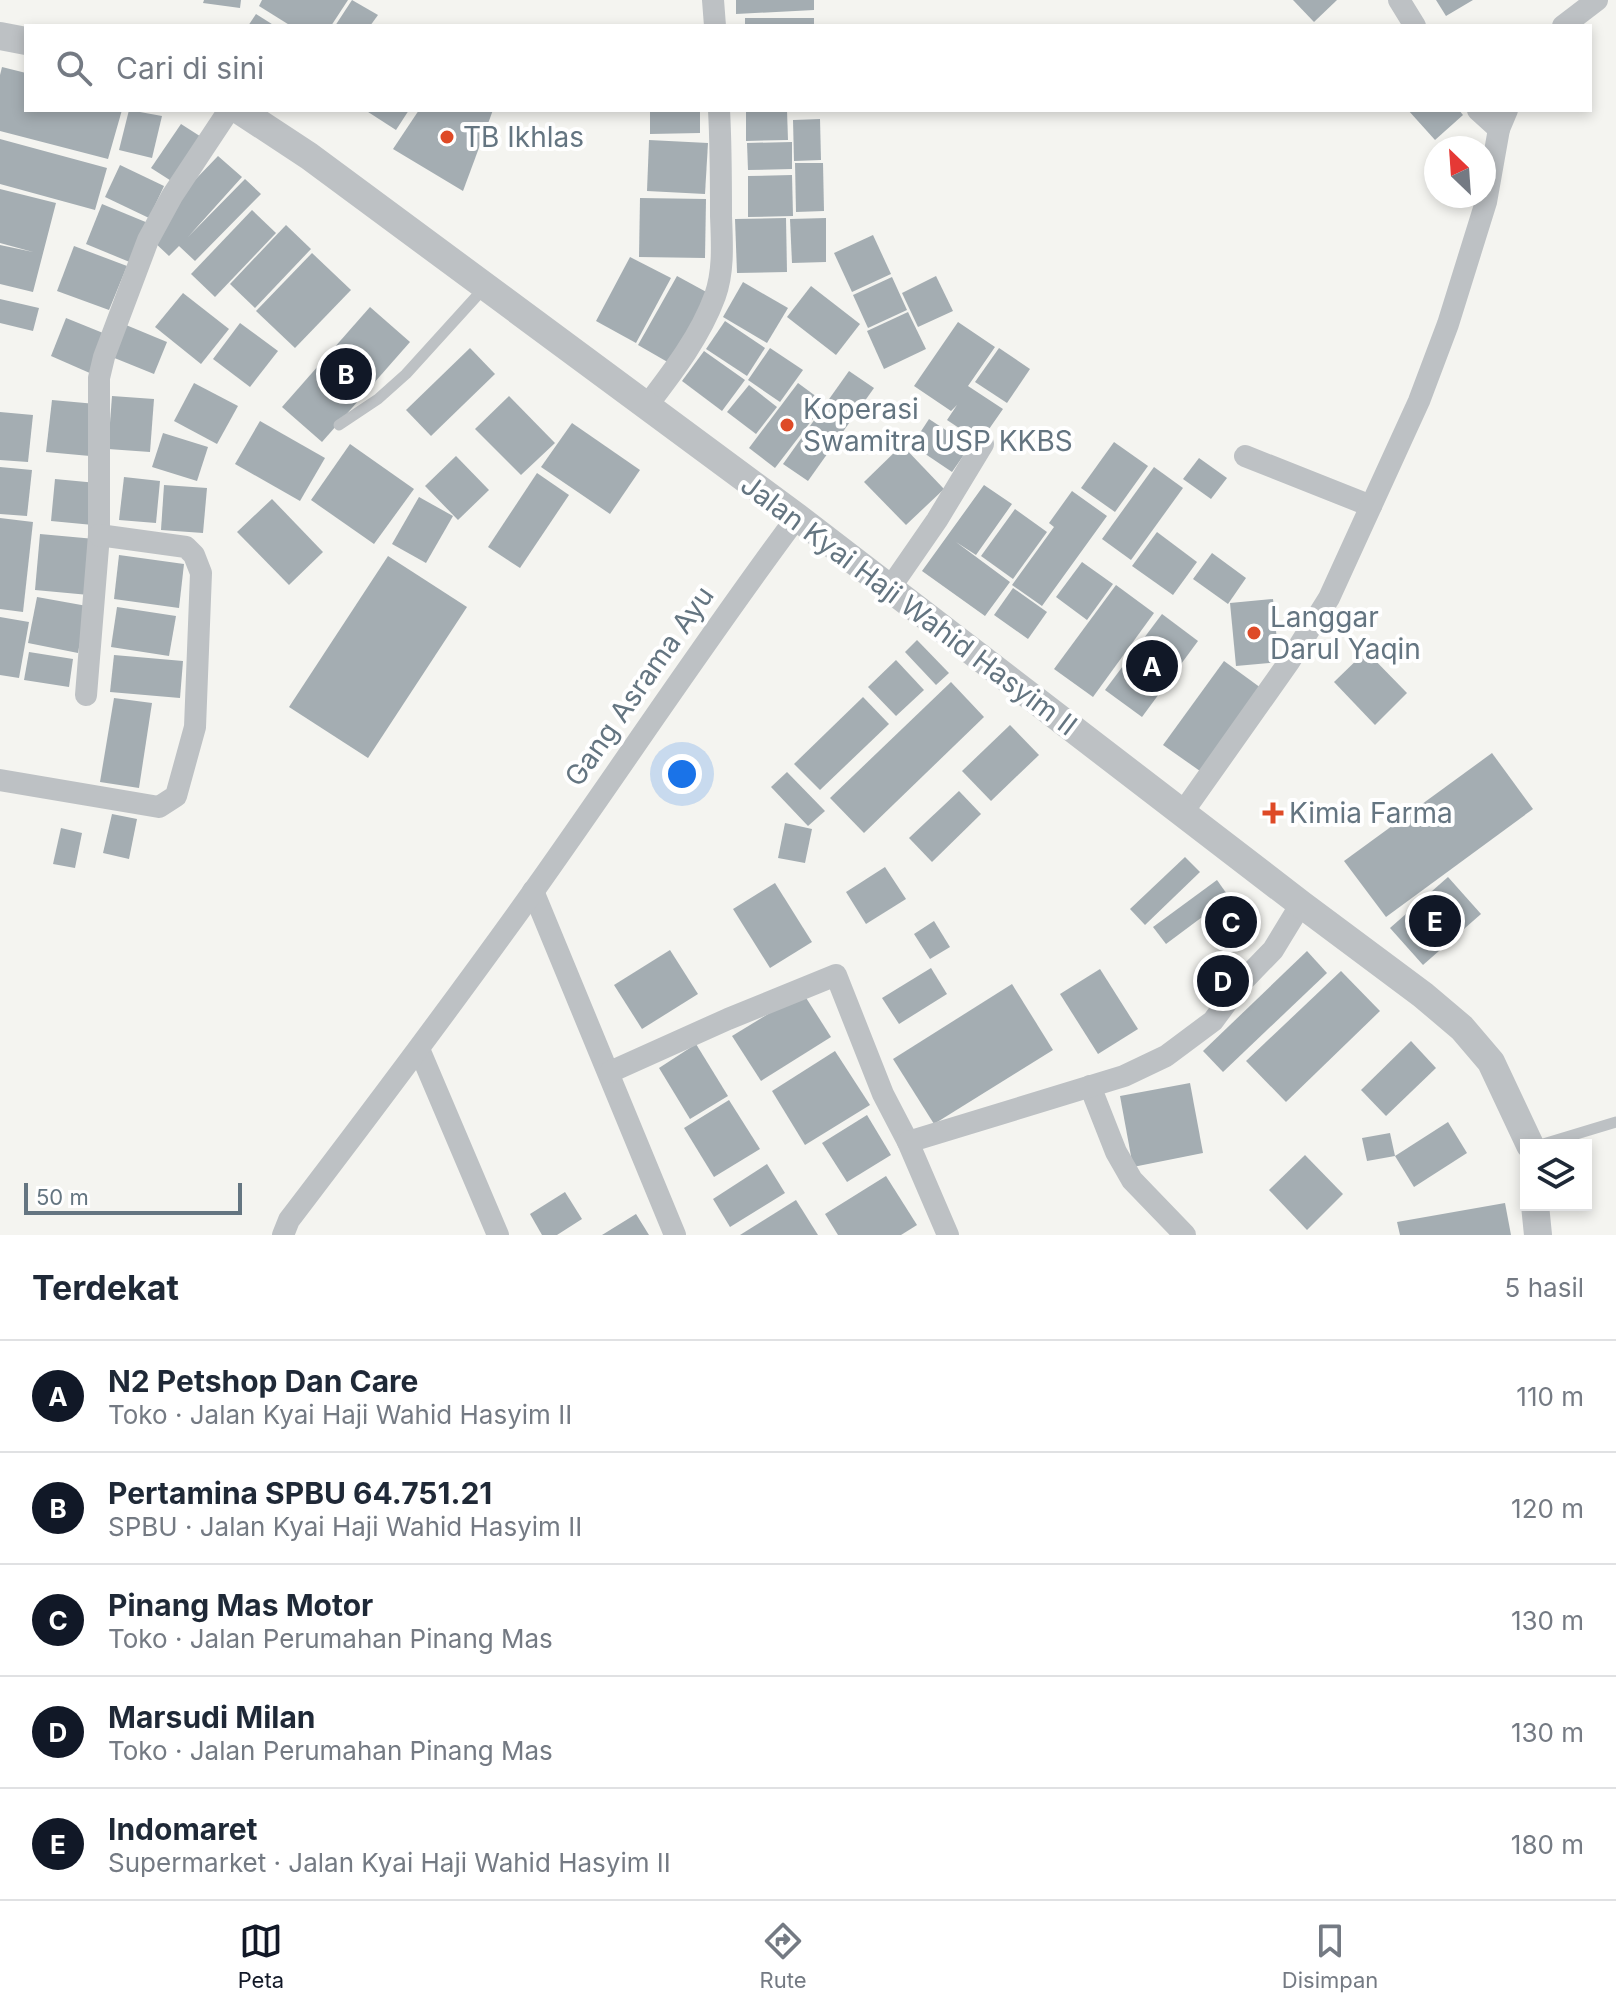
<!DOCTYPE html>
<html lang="id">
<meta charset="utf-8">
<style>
:root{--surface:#fff;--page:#f2f2f3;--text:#1f2937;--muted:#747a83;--line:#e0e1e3;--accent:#111827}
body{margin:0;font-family:Inter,sans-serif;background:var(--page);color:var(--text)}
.controls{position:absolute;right:24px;bottom:24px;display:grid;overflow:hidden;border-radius:0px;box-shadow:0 4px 12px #0003}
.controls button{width:72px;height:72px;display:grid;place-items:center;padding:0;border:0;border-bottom:2px solid var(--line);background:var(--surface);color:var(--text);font:40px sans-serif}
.compass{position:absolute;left:1424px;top:136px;width:72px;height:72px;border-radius:50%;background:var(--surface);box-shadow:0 4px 12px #0003;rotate:335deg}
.scale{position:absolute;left:24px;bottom:20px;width:218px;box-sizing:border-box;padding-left:8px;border:4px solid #647581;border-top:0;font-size:22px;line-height:28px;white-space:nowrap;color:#647581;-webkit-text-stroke:6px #fff;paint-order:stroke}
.you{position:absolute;left:682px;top:774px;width:28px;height:28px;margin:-20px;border:6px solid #fff;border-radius:50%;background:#1a73e8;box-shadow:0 0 0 12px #1a73e833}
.badge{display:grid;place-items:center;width:52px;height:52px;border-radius:50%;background:var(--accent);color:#fff;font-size:26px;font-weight:700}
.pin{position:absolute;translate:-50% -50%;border:4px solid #fff;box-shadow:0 2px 8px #0006}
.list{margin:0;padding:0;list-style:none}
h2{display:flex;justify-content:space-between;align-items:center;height:104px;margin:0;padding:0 32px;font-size:34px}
h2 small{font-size:26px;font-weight:400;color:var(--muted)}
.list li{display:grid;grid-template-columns:52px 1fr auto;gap:24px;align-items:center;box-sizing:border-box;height:112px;padding:0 32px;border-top:2px solid var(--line)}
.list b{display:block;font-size:30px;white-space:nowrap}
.list p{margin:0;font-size:26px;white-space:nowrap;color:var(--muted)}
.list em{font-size:26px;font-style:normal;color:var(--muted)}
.icon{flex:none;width:44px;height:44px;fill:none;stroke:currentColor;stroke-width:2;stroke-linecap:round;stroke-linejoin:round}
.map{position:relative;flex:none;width:1616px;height:1235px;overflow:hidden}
.search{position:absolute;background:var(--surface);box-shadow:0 4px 12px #0003;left:24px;right:24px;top:24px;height:88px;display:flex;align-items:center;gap:20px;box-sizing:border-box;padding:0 28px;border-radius:0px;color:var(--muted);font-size:30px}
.sheet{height:664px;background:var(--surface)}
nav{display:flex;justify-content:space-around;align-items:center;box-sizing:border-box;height:112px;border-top:2px solid var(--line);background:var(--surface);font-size:22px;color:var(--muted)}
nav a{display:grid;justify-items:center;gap:4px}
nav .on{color:var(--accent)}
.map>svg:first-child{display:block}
.building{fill:#a4adb2}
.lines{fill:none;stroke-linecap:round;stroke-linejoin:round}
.service{stroke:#bdc1c4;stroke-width:11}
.minor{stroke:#bdc1c4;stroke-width:22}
.tertiary{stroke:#bdc1c4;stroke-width:28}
.poi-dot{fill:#de4a27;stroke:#fff;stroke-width:3}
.labels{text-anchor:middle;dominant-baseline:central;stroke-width:8;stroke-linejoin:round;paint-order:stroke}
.poi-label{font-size:28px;fill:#647581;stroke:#fff;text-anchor:start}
.street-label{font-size:28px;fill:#647581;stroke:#fff}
</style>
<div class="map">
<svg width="1616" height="1235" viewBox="0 0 1616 1235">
<rect width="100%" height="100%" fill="#f4f4f0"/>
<g class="building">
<path d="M204 0H241L240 8 203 3Z"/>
<path d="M262 0H348L331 26H291L259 6Z"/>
<path d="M352 0 378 15 370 26H335Z"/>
<path d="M736 0H814V10L736 14Z"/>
<path d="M1293 0H1337L1314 22Z"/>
<path d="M1436 0H1473L1446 16Z"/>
<path d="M256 14 275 26H248Z"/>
<rect x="745" y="18" width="69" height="8"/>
<path d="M2 67 26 73V110H122L108 159 0 131V75Z"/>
<path d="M129 110 162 116 152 158 119 150Z"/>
<path d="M365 110H409L396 130Z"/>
<path d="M419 110H493L463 191 393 149Z"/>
<path d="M650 110H700V133L650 134Z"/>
<path d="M746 110H787L788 140 746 141Z"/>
<path d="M1408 110H1459L1463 115 1435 140Z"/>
<path d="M820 119 821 160 794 161 793 120Z"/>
<path d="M181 124 206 140 176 184 151 168Z"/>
<path d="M0 139 107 168 95 210 0 184Z"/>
<path d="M649 140 708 143 705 194 647 191Z"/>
<path d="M792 142V169L748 170 747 143Z"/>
<path d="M218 156 242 177 188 237 245 179 261 194 195 261 179 246 169 256 153 241 168 208Z"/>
<path d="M795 163H823L824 211 796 212Z"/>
<path d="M120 165 164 186 149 218 105 197Z"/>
<path d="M792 175 793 216 748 217V176Z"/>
<path d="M0 189 56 203 33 292 0 284V245L33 252 0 243Z"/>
<path d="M640 198 706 199 705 258 639 257Z"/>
<path d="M102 204 148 223 132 263 86 244Z"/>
<path d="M252 210 276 233 215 297 191 274Z"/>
<path d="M786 218 787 272 737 273 735 219Z"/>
<path d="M826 218V262L792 263 790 219Z"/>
<path d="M286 225 311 249 255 308 230 284Z"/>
<path d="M873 235 891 274 852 292 834 253Z"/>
<path d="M74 246 127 266 109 310 57 291Z"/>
<path d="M312 253 351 290 295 348 256 311Z"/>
<path d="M630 257 671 278 636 343 596 321Z"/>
<path d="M677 276 710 294 671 364 638 345Z"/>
<path d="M936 276 953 311 918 327 902 293Z"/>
<path d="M892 277 907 310 868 328 853 295Z"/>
<path d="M743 282 788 308 767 343 723 317Z"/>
<path d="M811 286 860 324 836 355 787 317Z"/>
<path d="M183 293 229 329 201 364 155 327Z"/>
<path d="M0 299 39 308 33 331 0 323Z"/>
<path d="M370 307 410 342 322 442 282 407Z"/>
<path d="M908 312 926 349 884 369 867 331Z"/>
<path d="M66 318 108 335 92 374 51 356Z"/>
<path d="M725 321 765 348 747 376 706 349Z"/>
<path d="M958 322 995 347 968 386 1003 409 980 442 947 420 957 405 951 411 914 386Z"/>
<path d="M240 323 278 351 250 387 213 359Z"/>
<path d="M126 325 167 342 154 374 112 357Z"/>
<path d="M470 348 495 374 431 436 406 410Z"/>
<path d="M770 348 803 370 780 402 748 380Z"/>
<path d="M999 348 1030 369 1007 403 975 382Z"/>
<path d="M704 351 745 380 722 411 682 381Z"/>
<path d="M849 371 874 388 808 481 783 464Z"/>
<path d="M194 383 238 406 217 444 174 421Z"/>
<path d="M798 383 825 403 775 468 749 448Z"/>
<path d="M749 385 777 407 756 434 727 412Z"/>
<path d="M112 396 154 399 150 452 108 449Z"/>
<path d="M509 396 555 443 521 475 475 429Z"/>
<path d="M52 400 96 404 90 456 46 452Z"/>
<path d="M0 412 33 415 28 462 0 460Z"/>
<path d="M929 419 970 446 952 472 912 445Z"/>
<path d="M260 421 325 458 300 501 235 464Z"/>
<path d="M572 423 640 470 610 514 541 467Z"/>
<path d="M163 433 208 447 197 481 152 467Z"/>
<path d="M1114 442 1148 466 1115 512 1081 488Z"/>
<path d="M350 444 414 489 374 544 311 500Z"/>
<path d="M902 445 944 489 906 525 864 482Z"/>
<path d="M456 456 489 490 458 520 425 486Z"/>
<path d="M1199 458 1227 478 1211 499 1183 479Z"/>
<path d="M0 467 32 470 27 516 0 514Z"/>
<path d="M1154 467 1183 488 1131 560 1102 539Z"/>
<path d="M537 473 569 495 520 568 488 547Z"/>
<path d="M124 477 160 481 156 523 119 520Z"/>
<path d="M55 479 97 483 93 525 51 521Z"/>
<path d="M164 485 207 488 203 533 161 530Z"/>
<path d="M984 485 1012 504 976 555 956 542 1010 582 985 616 922 571Z"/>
<path d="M1072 491 1107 516 1042 606 1012 585 1054 527 1049 523Z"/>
<path d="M419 497 453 516 426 563 392 544Z"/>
<path d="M272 499 323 552 289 585 237 532Z"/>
<path d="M1015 509 1047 532 1013 579 981 556Z"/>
<path d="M0 518 33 522 23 612 0 609Z"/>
<path d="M1157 532 1197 562 1173 595 1132 566Z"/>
<path d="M40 534 95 539 89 595 35 590Z"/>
<path d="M1212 553 1246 578 1228 604 1193 579Z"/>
<path d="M119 555 184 564 179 608 114 599Z"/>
<path d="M388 556 467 607 368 758 289 707Z"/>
<path d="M1082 562 1113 584 1087 620 1056 597Z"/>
<path d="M1116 585 1154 613 1093 697 1054 669Z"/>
<path d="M1013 588 1047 612 1028 639 994 615Z"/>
<path d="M37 597 87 606 78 653 28 643Z"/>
<path d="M1273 599 1279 662 1236 666 1230 603Z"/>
<path d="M117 607 176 616 169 656 111 647Z"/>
<path d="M1162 614 1198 641 1142 717 1105 690Z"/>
<path d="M0 617 29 622 19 678 0 675Z"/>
<path d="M917 640 949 673 936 685 905 652Z"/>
<path d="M1366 651 1407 693 1375 725 1334 682Z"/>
<path d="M29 652 73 659 69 687 24 680Z"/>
<path d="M114 655 183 661 180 698 110 692Z"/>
<path d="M896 660 924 690 896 716 868 687Z"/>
<path d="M1224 661 1261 688 1200 771 1163 745Z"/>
<path d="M951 682 984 717 864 833 830 798Z"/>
<path d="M863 697 889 724 820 790 794 764Z"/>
<path d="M114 698 152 703 139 788 100 782Z"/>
<path d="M1010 725 1039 755 991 801 962 771Z"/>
<path d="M1492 753 1533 809 1386 917 1344 861Z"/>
<path d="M787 772 825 811 808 826 771 787Z"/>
<path d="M959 791 981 814 932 862 909 838Z"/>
<path d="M112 814 137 819 129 859 103 853Z"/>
<path d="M785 823 812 829 805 863 778 858Z"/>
<path d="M61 828 82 833 75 868 53 864Z"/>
<path d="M1185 857 1200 872 1145 925 1130 909Z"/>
<path d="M885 867 906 899 866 924 846 892Z"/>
<path d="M1448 877 1481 914 1423 965 1390 928Z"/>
<path d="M1217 880 1229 897 1166 944 1153 927Z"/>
<path d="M775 883 812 942 770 968 733 909Z"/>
<path d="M934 921 950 947 930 959 914 934Z"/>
<path d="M670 950 698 994 642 1029 614 985Z"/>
<path d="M1307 951 1327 973 1223 1072 1203 1051Z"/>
<path d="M931 968 947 994 899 1024 882 998Z"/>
<path d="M1100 969 1138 1029 1098 1054 1060 994Z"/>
<path d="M1341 971 1380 1011 1286 1102 1246 1061Z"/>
<path d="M1012 984 1053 1050 934 1124 893 1059Z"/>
<path d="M803 993 831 1037 761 1081 732 1036Z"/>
<path d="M1411 1041 1436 1068 1386 1116 1361 1090Z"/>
<path d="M696 1044 728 1096 690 1119 659 1068Z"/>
<path d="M835 1051 870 1105 805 1145 772 1091Z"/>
<path d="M1190 1083 1203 1153 1133 1167 1120 1096Z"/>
<path d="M729 1100 760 1149 714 1177 684 1128Z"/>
<path d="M867 1115 891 1155 847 1182 822 1143Z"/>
<path d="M1448 1122 1467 1153 1414 1187 1395 1156Z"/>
<path d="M1390 1133 1395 1156 1367 1161 1362 1138Z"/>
<path d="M1305 1155 1343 1194 1307 1230 1269 1190Z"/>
<path d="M767 1164 785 1193 730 1227 713 1199Z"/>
<path d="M886 1176 917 1225 901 1235H838L825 1214Z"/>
<path d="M565 1192 582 1219 557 1235H542L530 1214Z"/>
<path d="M796 1200 818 1235H740Z"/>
<path d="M1505 1203 1511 1235H1400L1397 1222Z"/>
<path d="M636 1214 649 1235H602Z"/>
</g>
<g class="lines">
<g class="service">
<path d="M339 425 378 399 406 374 485 287"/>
<path d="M1540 1145 1616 1122"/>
</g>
<g class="minor">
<path d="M713 0 715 26"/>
<path d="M1399 0 1415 26"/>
<path d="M1563 26 1597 0"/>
<path d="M1478 110 1499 129"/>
<path d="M646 407C672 373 700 337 715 296 724 271 722 242 721 216 721 181 721 145 719 110"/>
<path d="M1245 456 1371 506"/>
<path d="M890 588 937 520 983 444"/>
<path d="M86 695 99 535V378L104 357 148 240 172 196 229 110"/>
<path d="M0 780 159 807 176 796 195 727 201 573 194 555 186 547 99 535"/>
<path d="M1183 812 1289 662 1329 598 1419 401 1448 324 1486 202 1499 129 1507 110"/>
<path d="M533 891 675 1235"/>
<path d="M419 1049 498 1235"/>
<path d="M610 1072 728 1019 836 975 883 1094 908 1142"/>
<path d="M1090 1086 1116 1152 1132 1180 1185 1235"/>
<path d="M283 1235 289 1220C373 1110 455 1001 535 889 623 765 706 639 797 517"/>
<path d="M948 1235 908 1142 1124 1076 1166 1056 1213 1021 1241 983 1273 950 1301 904"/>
</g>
<g class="tertiary">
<path d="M0 36 26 41"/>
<path d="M239 110 309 156 797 517 1301 904 1423 995 1462 1028 1491 1062 1530 1145"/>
<path d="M1535 1205 1538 1235"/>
</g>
</g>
<g class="poi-dot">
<circle cx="447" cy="137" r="8"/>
<circle cx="787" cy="425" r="8"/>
<circle cx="1254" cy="633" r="8"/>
<path d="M1269 801h8v8h8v8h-8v8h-8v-8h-8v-8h8z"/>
</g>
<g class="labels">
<g class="poi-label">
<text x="463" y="137">TB Ikhlas</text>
<text x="803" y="409">Koperasi<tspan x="803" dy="32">Swamitra USP KKBS</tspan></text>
<text x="1270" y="617">Langgar<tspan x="1270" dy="32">Darul Yaqin</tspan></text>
<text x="1289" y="813">Kimia Farma</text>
</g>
<g class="street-label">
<text transform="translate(909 605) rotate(37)">Jalan Kyai Haji Wahid Hasyim II</text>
<text transform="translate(639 686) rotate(-55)">Gang Asrama Ayu</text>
</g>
</g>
</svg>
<div class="controls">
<button><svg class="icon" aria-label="layers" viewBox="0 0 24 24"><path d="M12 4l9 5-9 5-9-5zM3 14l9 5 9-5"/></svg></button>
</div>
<svg class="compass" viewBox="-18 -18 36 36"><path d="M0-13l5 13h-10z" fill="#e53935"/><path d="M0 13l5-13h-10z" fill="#747a83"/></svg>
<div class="scale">50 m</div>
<div class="you"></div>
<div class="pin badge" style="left:1152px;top:666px">A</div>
<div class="pin badge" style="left:346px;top:374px">B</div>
<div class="pin badge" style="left:1231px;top:922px">C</div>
<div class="pin badge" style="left:1223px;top:981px">D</div>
<div class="pin badge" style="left:1435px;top:921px">E</div>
<div class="search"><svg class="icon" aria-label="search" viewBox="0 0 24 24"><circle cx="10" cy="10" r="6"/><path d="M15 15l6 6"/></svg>Cari di sini</div>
</div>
<section class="sheet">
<h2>Terdekat<small>5 hasil</small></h2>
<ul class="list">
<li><span class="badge">A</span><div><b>N2 Petshop Dan Care</b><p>Toko · Jalan Kyai Haji Wahid Hasyim II</p></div><em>110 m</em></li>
<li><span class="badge">B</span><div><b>Pertamina SPBU 64.751.21</b><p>SPBU · Jalan Kyai Haji Wahid Hasyim II</p></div><em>120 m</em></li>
<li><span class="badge">C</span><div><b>Pinang Mas Motor</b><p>Toko · Jalan Perumahan Pinang Mas</p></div><em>130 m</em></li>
<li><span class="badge">D</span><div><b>Marsudi Milan</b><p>Toko · Jalan Perumahan Pinang Mas</p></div><em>130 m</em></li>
<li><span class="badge">E</span><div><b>Indomaret</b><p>Supermarket · Jalan Kyai Haji Wahid Hasyim II</p></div><em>180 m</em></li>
</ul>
</section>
<nav>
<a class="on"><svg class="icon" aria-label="map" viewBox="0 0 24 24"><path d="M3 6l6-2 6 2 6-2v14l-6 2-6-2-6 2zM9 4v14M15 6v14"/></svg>Peta</a>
<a><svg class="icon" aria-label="directions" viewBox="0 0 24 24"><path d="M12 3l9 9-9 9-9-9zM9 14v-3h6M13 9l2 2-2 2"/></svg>Rute</a>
<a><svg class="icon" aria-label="saved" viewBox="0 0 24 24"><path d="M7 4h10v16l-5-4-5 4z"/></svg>Disimpan</a>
</nav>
